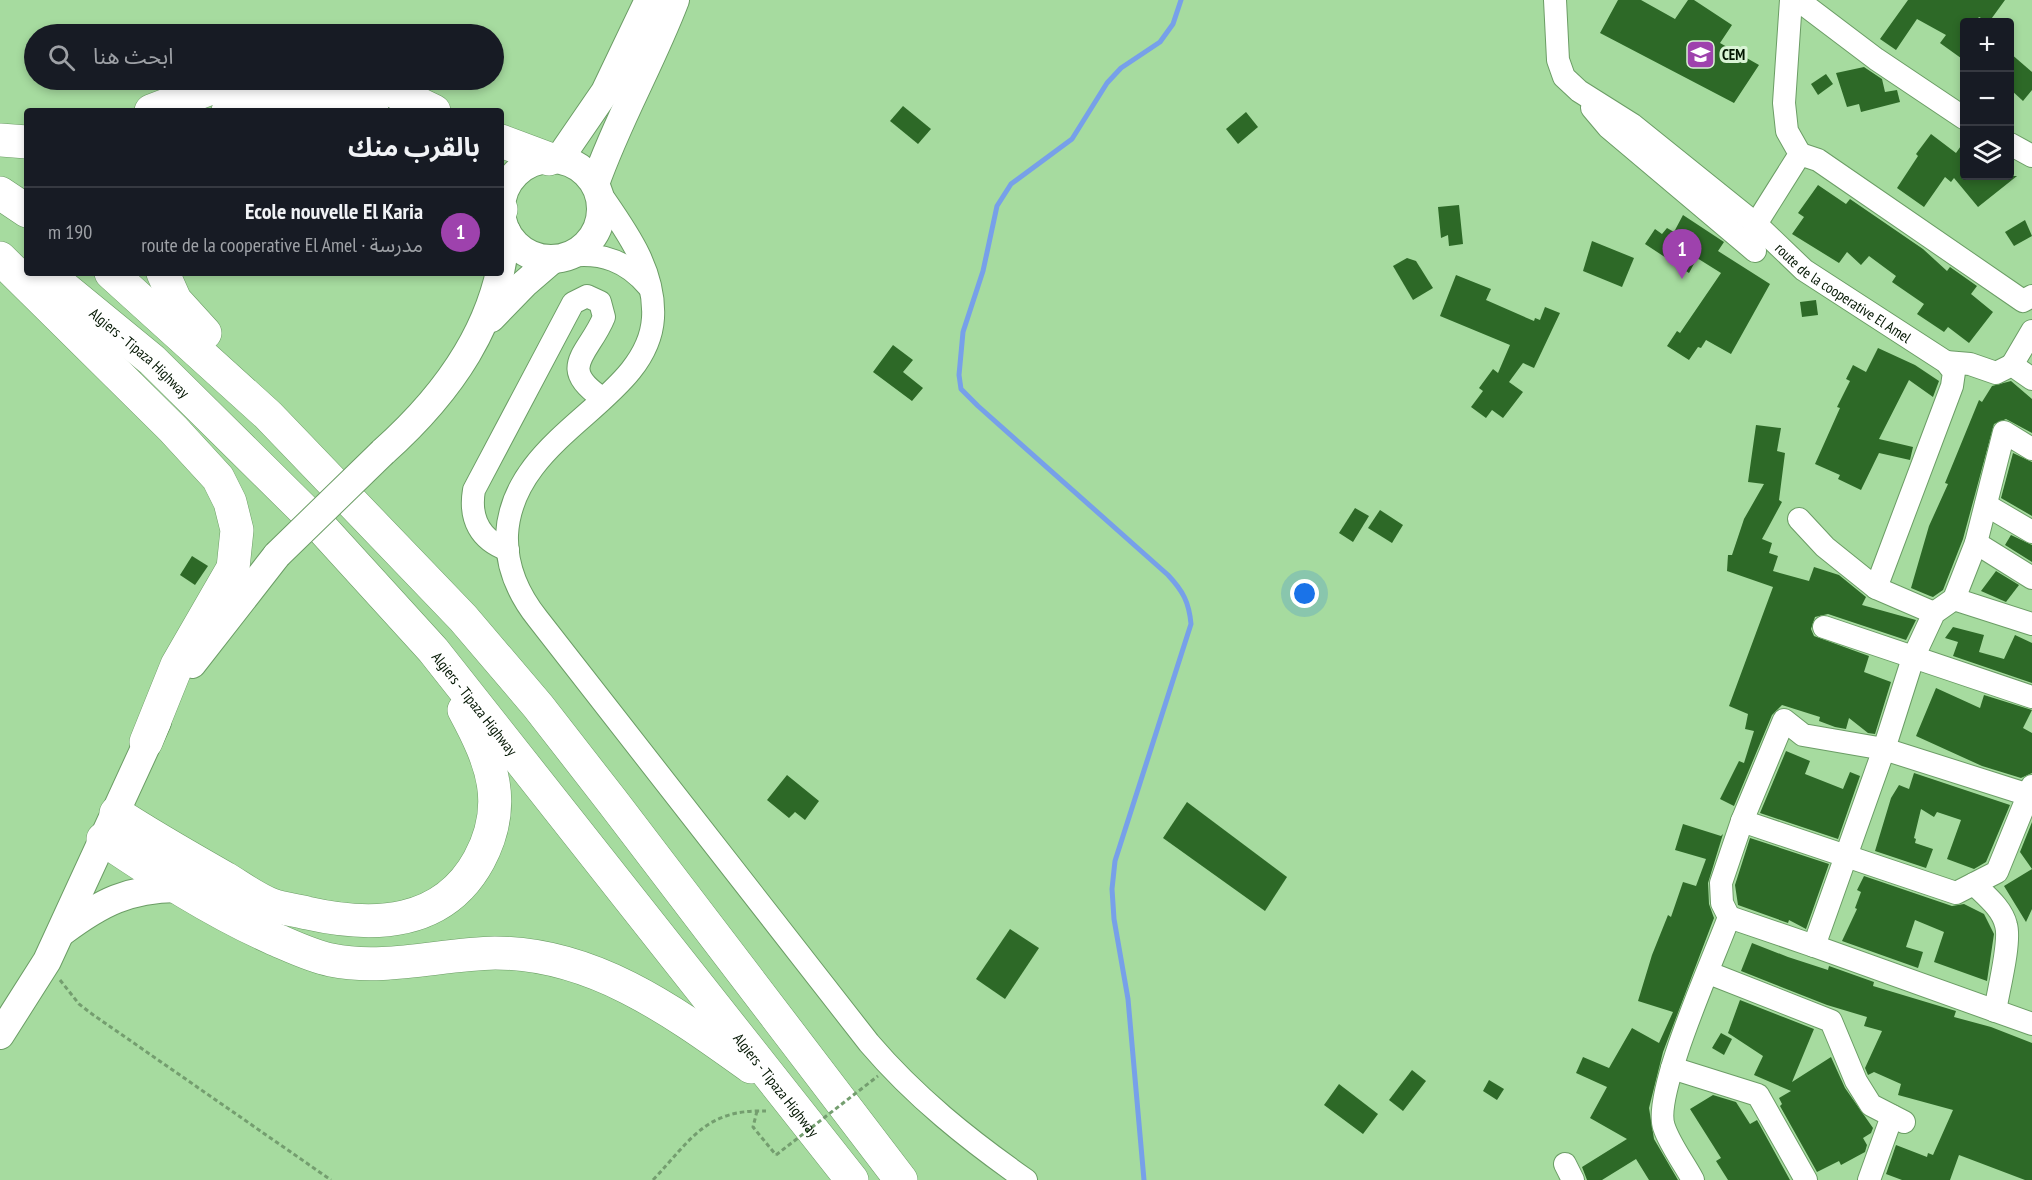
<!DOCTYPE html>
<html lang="ar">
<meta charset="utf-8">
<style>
:root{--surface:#171b24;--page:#242831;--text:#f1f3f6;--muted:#9ea1a6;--line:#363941;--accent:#9e42ad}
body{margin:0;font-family:"PT Sans Narrow","Noto Sans Arabic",sans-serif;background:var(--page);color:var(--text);direction:rtl}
.controls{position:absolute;right:18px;top:18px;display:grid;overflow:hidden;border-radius:6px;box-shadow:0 3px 9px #0003}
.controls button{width:54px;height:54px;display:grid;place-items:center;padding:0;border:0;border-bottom:2px solid var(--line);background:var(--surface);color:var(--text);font:30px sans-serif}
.you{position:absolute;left:1305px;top:594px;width:21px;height:21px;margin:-15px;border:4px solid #fff;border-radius:50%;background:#1a73e8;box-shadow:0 0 0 9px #1a73e833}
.badge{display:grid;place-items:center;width:39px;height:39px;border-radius:50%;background:var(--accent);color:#fff;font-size:20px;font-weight:700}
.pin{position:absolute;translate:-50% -50px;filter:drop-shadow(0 2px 3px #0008)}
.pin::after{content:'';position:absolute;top:32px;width:21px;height:18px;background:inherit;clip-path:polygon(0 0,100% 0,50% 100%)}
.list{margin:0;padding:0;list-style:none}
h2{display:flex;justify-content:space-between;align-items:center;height:78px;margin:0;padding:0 24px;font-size:26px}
h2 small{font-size:20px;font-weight:400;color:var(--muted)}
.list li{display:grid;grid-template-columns:39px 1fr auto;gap:18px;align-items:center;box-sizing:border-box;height:90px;padding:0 24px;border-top:2px solid var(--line)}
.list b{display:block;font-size:22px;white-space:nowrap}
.list p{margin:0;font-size:20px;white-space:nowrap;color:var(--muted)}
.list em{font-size:20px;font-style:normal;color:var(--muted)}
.icon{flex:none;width:33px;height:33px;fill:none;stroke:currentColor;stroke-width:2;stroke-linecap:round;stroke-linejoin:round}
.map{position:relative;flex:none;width:2032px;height:1180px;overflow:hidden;direction:ltr}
.search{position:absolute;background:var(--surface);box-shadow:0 3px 9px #0003;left:24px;top:24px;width:480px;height:66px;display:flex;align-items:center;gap:15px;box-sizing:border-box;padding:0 21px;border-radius:33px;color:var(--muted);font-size:22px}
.panel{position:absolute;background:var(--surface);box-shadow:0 3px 9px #0003;left:24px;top:108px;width:480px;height:168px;border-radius:6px;direction:rtl}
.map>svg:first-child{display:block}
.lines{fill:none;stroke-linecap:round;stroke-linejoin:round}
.stream{stroke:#77a0e9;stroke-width:5}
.building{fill:#2d6927}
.minor-casing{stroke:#6b9d65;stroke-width:24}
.major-casing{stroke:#6b9d65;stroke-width:30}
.highway-casing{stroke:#6b9d65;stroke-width:34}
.path{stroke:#749e6f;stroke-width:3;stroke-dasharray:4.5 3;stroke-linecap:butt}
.minor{stroke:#fff;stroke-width:22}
.major{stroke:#fff;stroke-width:28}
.highway{stroke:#fff;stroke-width:33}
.major-bridge-casing{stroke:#6b9d65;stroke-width:30;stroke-linecap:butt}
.path-bridge{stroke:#749e6f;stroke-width:3;stroke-dasharray:4.5 3;stroke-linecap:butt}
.major-bridge{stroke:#fff;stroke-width:28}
.labels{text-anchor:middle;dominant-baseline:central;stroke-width:6;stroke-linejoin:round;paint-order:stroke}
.poi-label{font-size:15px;font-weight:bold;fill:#041703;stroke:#d9f4d5;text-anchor:start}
.street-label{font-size:15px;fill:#041703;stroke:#d9f4d5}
</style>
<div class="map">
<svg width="2032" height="1180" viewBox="0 0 2032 1180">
<rect width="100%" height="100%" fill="#a6db9f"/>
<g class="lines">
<path class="stream" d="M1144 1180 1128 999 1114 919 1112 889 1115 861 1191 624C1189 602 1183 591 1168 575L978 406 961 389 959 375 963 332 983 271 997 206 1011 184 1072 139 1107 83 1121 68 1160 42 1173 24 1181 0"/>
</g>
<g class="building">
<path d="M1618 0H1641L1675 19 1688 0H1694L1732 25 1720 43 1759 65 1734 103 1600 33Z"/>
<path d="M1908 0H2005L1989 22 1979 17 1975 22H1965V61L1940 43 1946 35 1917 19 1896 50 1880 39Z"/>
<path d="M2010 53 2032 72V90L2023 101 2010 89Z"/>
<path d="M1864 67 1882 79 1885 92 1897 90 1900 102 1861 112 1859 104 1847 107 1836 73Z"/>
<path d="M1826 74 1833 84 1818 95 1811 84Z"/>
<path d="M903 106 931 129 918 144 890 121Z"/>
<path d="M1246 112 1258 127 1238 144 1226 129Z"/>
<path d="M1931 134 1956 153 1965 140V176H2017L1978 207 1954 178 1951 182 1945 177 1924 207 1897 188 1918 156 1916 154Z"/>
<path d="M1818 185 1846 204 1850 199 1923 249 1947 271 1950 267 1977 286 1971 294 1993 312 1969 343 1948 327 1944 332 1917 314 1924 304 1892 282 1896 276 1869 256 1861 265 1847 252 1839 263 1792 234 1804 217 1798 213Z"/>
<path d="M1459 205 1463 244 1449 246 1448 235 1441 238 1438 207Z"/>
<path d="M1683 215 1724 242 1718 251 1770 284 1731 354 1706 340 1701 348 1698 347 1689 360 1667 346 1677 331 1680 333 1721 273 1697 258 1689 273 1645 244 1655 229 1662 234 1667 228 1674 232Z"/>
<path d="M2025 220 2032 236 2014 246 2005 232Z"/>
<path d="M1592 241 1634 258 1622 287 1583 271Z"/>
<path d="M1407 258 1416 261 1433 288 1413 300 1393 266Z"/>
<path d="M1456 275 1491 289 1486 300 1534 321 1535 318 1540 320 1545 307 1560 313 1534 368 1523 363 1509 382 1523 392 1503 418 1492 410 1486 418 1471 407 1483 391 1479 388 1493 369 1498 373 1510 345 1440 316Z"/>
<path d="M1816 300 1818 315 1802 317 1800 302Z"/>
<path d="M893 345 913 360 903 372 923 388 912 401 873 372Z"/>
<path d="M1878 348 1915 365 1939 381 1933 397 1909 380 1879 439 1913 447 1910 460 1879 453 1861 490 1838 479 1840 475 1815 464 1840 408 1837 407 1850 381 1846 379 1853 365 1866 372Z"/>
<path d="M2011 381 2032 399V433L2006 419 1994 424 1963 539 1943 590 1933 597 1930 596 1911 588 1929 526 1948 484 1945 483 1979 400 1982 402 1992 386Z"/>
<path d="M1756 425 1781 428 1777 451 1785 453 1779 500 1782 502 1762 539 1772 543 1769 553 1778 556 1773 571 1809 581 1814 567 1839 575 1866 597 1862 605 1916 620 1906 640 1828 614 1815 617 1811 629 1814 636 1869 656 1864 672 1891 682 1875 734 1868 733 1849 718 1846 729 1835 727 1819 721 1820 717 1782 705 1772 715 1734 806 1720 799 1739 761 1744 763 1754 731 1745 729 1748 714 1729 706 1773 587 1727 571 1728 555H1732L1744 519 1764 484 1748 482Z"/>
<path d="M2013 453 2032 462V516L2001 498Z"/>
<path d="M1355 508 1369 516 1353 542 1339 533Z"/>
<path d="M1380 510 1403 525 1392 543 1368 528Z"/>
<path d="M2011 535 2032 545V562L2005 545Z"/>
<path d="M192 556 208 566 195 585 180 575Z"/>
<path d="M1996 571 2019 585 2006 602 1981 591Z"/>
<path d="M1953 627 1984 635 1979 652 2004 659 2015 635 2032 643V683L1953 656 1958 642 1945 638Z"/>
<path d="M1936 688 1980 708 1984 695 2032 710 2023 728 2032 733V773L2021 778 1982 766 1916 736Z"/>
<path d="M1786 751 1810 761 1805 774 1843 789 1850 772 1860 776 1838 839 1760 813Z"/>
<path d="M1914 773 2010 805 1986 862 1974 869 1947 859 1961 820 1937 812 1934 817 1921 809 1914 838 1916 839 1915 843 1933 849 1926 868 1875 851 1891 798 1899 785 1909 789Z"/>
<path d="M787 775 819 801 805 820 795 812 789 818 767 800Z"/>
<path d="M1187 802 1287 877 1265 911 1163 838Z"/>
<path d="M2032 822V909L2026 922 2004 886 2032 869 2020 852Z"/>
<path d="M1683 824 1721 836 1723 834 1708 883 1709 904 1714 918 1663 1052 1649 1108 1654 1139 1678 1180H1649L1636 1159 1602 1180H1587L1582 1167 1627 1139 1590 1118 1607 1087 1576 1073 1583 1057 1609 1068 1632 1028 1659 1043 1673 1012 1638 1001 1652 955 1668 915 1671 917 1683 882 1696 886 1706 859 1675 850Z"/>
<path d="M1750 838 1829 864 1806 929 1789 920 1788 923 1738 905 1735 885Z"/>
<path d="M1864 876 1952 906 1964 904 1984 914 1994 934 1987 981 1934 962 1944 932 1915 920 1906 947 1923 952 1918 968 1842 941 1857 909 1855 908 1861 892 1857 890Z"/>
<path d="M1010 929 1039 948 1005 999 976 979Z"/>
<path d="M1752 943 1788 957 1828 970 1829 966 1874 982 1873 986 1956 1011 1954 1017 1991 1027 2032 1043V1180H2025L1959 1155 1950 1180H1902L1886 1174 1896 1145 1927 1157 1928 1153 1933 1155 1953 1110 1898 1095 1901 1084 1874 1072 1868 1075 1865 1068 1882 1031 1864 1026 1867 1017 1827 1005 1741 971Z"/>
<path d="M1740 1000 1814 1029 1792 1082 1831 1057 1845 1088 1873 1128 1871 1133 1863 1138 1867 1145 1865 1152 1841 1165 1839 1161 1817 1172 1780 1106 1782 1104 1779 1098 1791 1091 1754 1075 1763 1056 1728 1033Z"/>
<path d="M1721 1033 1732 1039 1724 1055 1712 1048Z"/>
<path d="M1412 1070 1426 1081 1403 1111 1389 1100Z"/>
<path d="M1489 1080 1504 1089 1497 1100 1483 1091Z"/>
<path d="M1339 1084 1378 1114 1363 1134 1324 1105Z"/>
<path d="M1713 1095 1736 1102 1750 1124 1757 1120 1790 1180H1728L1716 1161 1721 1158 1690 1109Z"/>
</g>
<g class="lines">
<defs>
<g id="minor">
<path id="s1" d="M1555 0 1558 60 1564 77 1579 91 1633 125 1756 224 1804 270 1946 362 1954 372 1952 386 1876 588 1934 613"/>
<path d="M1798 0 1876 59 1964 118"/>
<path d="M1592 108 1608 127 1755 251"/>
<path d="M2010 144 2032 156"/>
<path d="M1800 154 1818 160 2023 301 2032 296"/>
<path d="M598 190C624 228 656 269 653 318 648 402 512 433 507 535 506 567 518 594 538 619L869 1043C915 1097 969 1140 1026 1180"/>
<path d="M1756 224 1800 154 1787 131 1784 103 1791 0"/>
<path d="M570 256C602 252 627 261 648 286"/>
<path d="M1946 362 1970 364 1996 373 2012 365 2032 379"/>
<path d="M2012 365 2032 331"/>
<path d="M2032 449 2004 432 1976 543 1954 599 1934 613 1913 658 1884 749 1814 946 2032 1024"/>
<path d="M1986 505 2032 532"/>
<path d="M1799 519 1825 547 1876 588"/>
<path d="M1976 543 2032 578"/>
<path d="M508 550C480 540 469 519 474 490L573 303 587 296 600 302 604 317C589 354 556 367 602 398"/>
<path d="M1954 599 2032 624"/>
<path d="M1824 627 2032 697"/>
<path d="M1742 821 1956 893 1997 872 2032 786"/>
<path d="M1974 884C1986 896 2002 908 2006 925 2011 942 1998 992 1995 1011"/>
<path d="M1729 917 1722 903 1721 883 1742 821 1784 720 1803 735 1884 749 2029 795 2032 800"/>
<path d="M1709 973 1831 1021 1856 1081 1871 1105 1904 1122"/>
<path d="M1672 1068 1758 1095 1806 1180"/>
<path d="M1565 1164 1573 1180"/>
<path d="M1693 1180C1684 1163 1670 1145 1664 1127 1652 1094 1715 956 1729 917L1814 946"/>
<path d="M1869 1180 1892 1116"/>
</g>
<g id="major">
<circle cx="551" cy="209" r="50"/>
<path d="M559 159 605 92 649 0"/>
<path d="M595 184C617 121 651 63 675 0"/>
<path d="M491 318 524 284 553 259"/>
<path d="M383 452C449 393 500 322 506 231"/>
<path d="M192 664 277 555"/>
<path d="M63 931C102 902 128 889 177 888"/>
<path d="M0 1035 47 961 157 722"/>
</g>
<g id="highway">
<path d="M370 80 434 111"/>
<path d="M151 111 232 80"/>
<path d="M228 111C271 87 328 90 372 111"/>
<path d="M0 140 27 142"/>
<path d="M501 141 549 159"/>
<path d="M0 193 27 211"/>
<path d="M501 209V210"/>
<path d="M0 258 173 429 218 478 230 502 237 530 233 568 177 665 146 742"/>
<path id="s2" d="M46 273 152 360 321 527 433 650 852 1180"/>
<path d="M111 273 268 415 463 618 538 706 612 801 901 1180"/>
<path d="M163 273 175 300 205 333"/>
<path d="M116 813C151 836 188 857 225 878 240 887 256 899 272 905 283 909 296 910 307 913 373 928 443 926 479 860 509 804 492 762 464 710"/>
<path d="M103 839C158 876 212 911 272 938 291 946 311 956 331 960 384 971 441 954 495 953 594 953 674 1012 751 1067"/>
</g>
</defs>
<use href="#minor" class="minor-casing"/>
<use href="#major" class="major-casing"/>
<use href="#highway" class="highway-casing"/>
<g class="path">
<path d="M60 980 79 1004 92 1014 331 1180"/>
<path d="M757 1111 753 1127 776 1155"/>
<path d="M653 1180C691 1140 705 1109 766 1111"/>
</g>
<use href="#minor" class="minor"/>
<use href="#major" class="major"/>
<use href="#highway" class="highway"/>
<defs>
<path id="major-bridge" d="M277 555 383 452"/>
</defs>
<use href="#major-bridge" class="major-bridge-casing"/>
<path class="path-bridge" d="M776 1155 878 1076"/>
<use href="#major-bridge" class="major-bridge"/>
</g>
<defs>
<symbol id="school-square" viewBox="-11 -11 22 22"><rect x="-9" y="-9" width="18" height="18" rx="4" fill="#9e42ad" stroke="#d9f4d5"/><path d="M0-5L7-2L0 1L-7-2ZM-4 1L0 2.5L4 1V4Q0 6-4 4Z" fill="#fff"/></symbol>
</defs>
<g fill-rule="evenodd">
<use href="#school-square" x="1684" y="38" width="33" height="33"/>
</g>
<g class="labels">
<g class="poi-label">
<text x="1722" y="54">CEM</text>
</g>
<g class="street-label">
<text stroke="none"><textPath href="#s1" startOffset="432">route de la cooperative El Amel</textPath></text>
<text stroke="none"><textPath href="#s2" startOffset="123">Algiers - Tipaza Highway</textPath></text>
<text stroke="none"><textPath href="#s2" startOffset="609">Algiers - Tipaza Highway</textPath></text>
<text stroke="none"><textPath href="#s2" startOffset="1095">Algiers - Tipaza Highway</textPath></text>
</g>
</g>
</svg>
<div class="controls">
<button>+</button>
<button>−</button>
<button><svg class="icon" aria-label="layers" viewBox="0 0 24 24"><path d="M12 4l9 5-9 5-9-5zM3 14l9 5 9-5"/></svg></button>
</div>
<div class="you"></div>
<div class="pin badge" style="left:1682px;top:279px">1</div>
<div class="search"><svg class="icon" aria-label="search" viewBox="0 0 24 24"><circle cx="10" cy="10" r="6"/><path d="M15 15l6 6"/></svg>ابحث هنا</div>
<section class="panel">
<h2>بالقرب منك<small></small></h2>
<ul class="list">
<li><span class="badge">1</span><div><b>Ecole nouvelle El Karia</b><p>مدرسة · route de la cooperative El Amel</p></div><em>190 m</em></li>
</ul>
</section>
</div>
